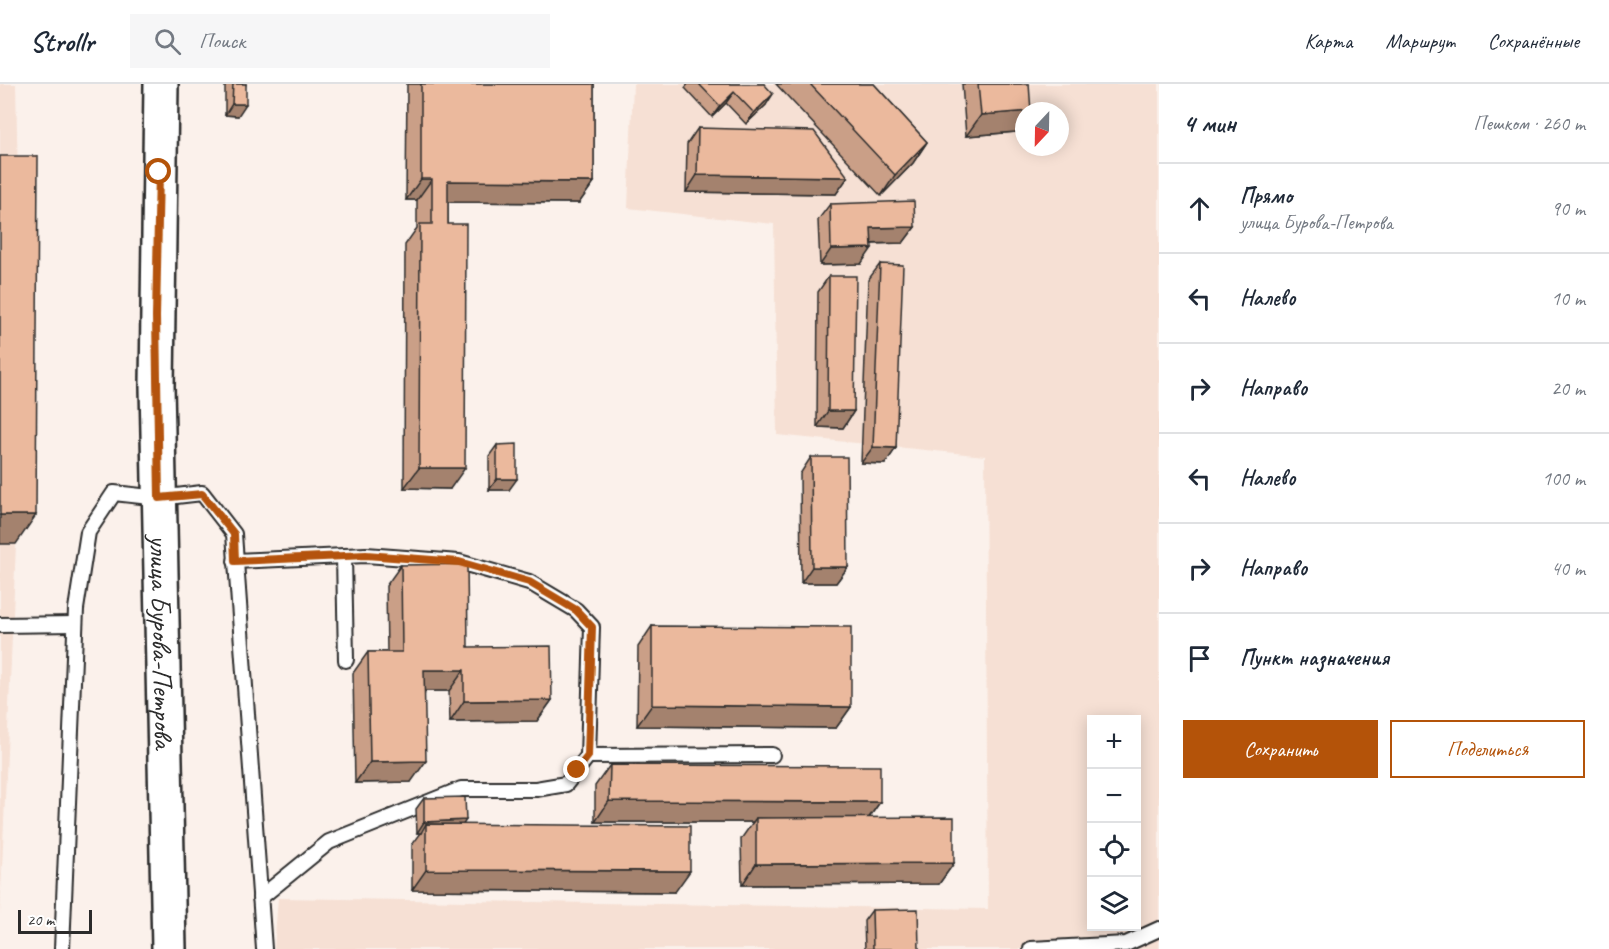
<!DOCTYPE html>
<html lang="ru">
<meta charset="utf-8">
<style>
:root{--surface:#fff;--page:#f6f6f7;--text:#1f2937;--muted:#747a83;--line:#e0e1e3;--accent:#b45309}
body{margin:0;font-family:Caveat,sans-serif;background:var(--page);color:var(--text)}
.controls{position:absolute;right:18px;bottom:18px;display:grid;overflow:hidden;border-radius:0px;box-shadow:0 3px 15px #0003}
.controls button{width:54px;height:54px;display:grid;place-items:center;padding:0;border:0;border-bottom:2px solid var(--line);background:var(--surface);color:var(--text);font:30px sans-serif}
.compass{position:absolute;left:1015px;top:18px;width:54px;height:54px;border-radius:50%;background:var(--surface);box-shadow:0 3px 15px #0003;rotate:202deg}
.scale{position:absolute;left:18px;bottom:15px;width:74px;box-sizing:border-box;padding-left:6px;border:3px solid #2b2b2b;border-top:0;font-size:16px;line-height:21px;white-space:nowrap;color:#2b2b2b;-webkit-text-stroke:4px #fff;paint-order:stroke}
.stop{position:absolute;width:18px;height:18px;margin:-14px;border:4px solid #b45309;border-radius:50%;background:#fff}
.stop.end{background:#b45309;border-color:#fff;box-shadow:0 2px 6px #0008}
.list{margin:0;padding:0;list-style:none}
h2{display:flex;justify-content:space-between;align-items:center;height:78px;margin:0;padding:0 24px;font-size:26px}
h2 small{font-size:20px;font-weight:400;color:var(--muted)}
.list li{display:grid;grid-template-columns:39px 1fr auto;gap:18px;align-items:center;box-sizing:border-box;height:90px;padding:0 24px;border-top:2px solid var(--line)}
.list b{display:block;font-size:22px;white-space:nowrap}
.list p{margin:0;font-size:20px;white-space:nowrap;color:var(--muted)}
.list em{font-size:20px;font-style:normal;color:var(--muted)}
.actions{display:flex;gap:12px;padding:18px 24px}
.actions a{flex:1;padding:14px 0;border:2px solid var(--accent);border-radius:0px;text-align:center;font-size:21px;color:var(--accent)}
.actions .main{background:var(--accent);color:#fff}
.icon{flex:none;width:33px;height:33px;fill:none;stroke:currentColor;stroke-width:2;stroke-linecap:round;stroke-linejoin:round}
.map{position:relative;flex:none;width:1159px;height:865px;overflow:hidden}
header{display:flex;align-items:center;gap:36px;box-sizing:border-box;height:84px;padding:0 30px;background:var(--surface);border-bottom:2px solid var(--line)}
header strong{font-size:28px}
nav{display:flex;gap:33px;margin-inline-start:auto;font-size:21px}
.search{width:420px;height:54px;background:var(--page);display:flex;align-items:center;gap:15px;box-sizing:border-box;padding:0 21px;border-radius:0px;color:var(--muted);font-size:22px}
main{display:flex}
aside{flex:1;background:var(--surface)}
.map>svg:first-child{display:block}
.built{fill:#f6e0d4;fill-rule:evenodd}
.lines{fill:none;stroke-linecap:round;stroke-linejoin:round}
.service-casing{stroke:#2b2b2b;stroke-width:18}
.secondary-casing{stroke:#2b2b2b;stroke-width:38}
.service{stroke:#fff;stroke-width:14}
.secondary{stroke:#fff;stroke-width:33}
.wall{fill:#ca9f87;stroke:#2b2b2b;stroke-width:1.5}
.shaded-wall{fill:#a4826e;stroke:#2b2b2b;stroke-width:1.5}
.building{fill:#ebb99d;stroke:#2b2b2b;stroke-width:1.5}
.route{stroke:#b45309;stroke-width:8}
.labels{text-anchor:middle;dominant-baseline:central;stroke-width:6;stroke-linejoin:round;paint-order:stroke}
.street-label{font-size:28px;fill:#2b2b2b;stroke:#fff}
</style>
<header>
<strong>Strollr</strong>
<div class="search"><svg class="icon" aria-label="search" viewBox="0 0 24 24"><circle cx="10" cy="10" r="6"/><path d="M15 15l6 6"/></svg>Поиск</div>
<nav><a>Карта</a><a>Маршрут</a><a>Сохранённые</a></nav>
</header>
<main>
<div class="map">
<svg width="1159" height="865" viewBox="0 0 1159 865">
<rect width="100%" height="100%" fill="#fbf1eb"/>
<filter id="ink" filterUnits="userSpaceOnUse"><feTurbulence type="fractalNoise" baseFrequency=".0167" numOctaves="2"/><feDisplacementMap in="SourceGraphic" scale="12" xChannelSelector="R" yChannelSelector="G"/><feConvolveMatrix kernelMatrix="1 2 1 2 8 2 1 2 1" color-interpolation-filters="sRGB"/></filter>
<g filter="url(#ink)">
<g class="built">
<path d="M0 0H16L18 100 16 460 0 830Z"/>
<path d="M633 0H1159V865H274L278 814 988 825 985 372 777 351 774 140 628 124ZM1024 27H1060V63H1024ZM1092 636H1136V842H1092Z"/>
</g>
<g class="lines">
<defs>
<g id="service">
<path d="M344 472 346 576"/>
<path d="M235 477 366 471 459 478 529 498 576 526 592 543 588 672"/>
<path d="M0 541 75 540"/>
<path d="M260 814 329 758 461 705H536L566 700 588 672 772 671"/>
<path d="M62 865 76 525 88 448 114 409 159 414 202 409 234 450 264 865"/>
<path d="M1031 865 1126 860 1159 845"/>
</g>
<g id="secondary">
<path id="s1" d="M161 0 157 302 169 865"/>
</g>
</defs>
<use href="#service" class="service-casing"/>
<use href="#secondary" class="secondary-casing"/>
<use href="#service" class="service"/>
<use href="#secondary" class="secondary"/>
</g>
<g class="wall">
<path d="M225 0H246L238 32 225 31Z"/>
<path d="M407 0H594V98L579 119 448 118 450 405 404 404 405 161 417 144V116H406Z"/>
<path d="M688 0H764L766 21 746 40 726 19 712 33 685 4Z"/>
<path d="M776 0H874L927 58 913 79 881 112Z"/>
<path d="M962 0H1029L1024 27V36L1016 48 966 52Z"/>
<path d="M698 44 848 93 836 110 686 108 687 60Z"/>
<path d="M830 120 915 143 903 159 872 160 861 180 820 181 818 136Z"/>
<path d="M880 180 896 364 885 380 861 379 868 196Z"/>
<path d="M829 192 854 327 843 344 817 343 818 208Z"/>
<path d="M497 361 509 406H489V372Z"/>
<path d="M811 373 848 483 836 499H801L800 390Z"/>
<path d="M401 481 468 563 552 616 537 637 450 638 449 607H425L411 698 355 699 353 589 368 568H387L386 502Z"/>
<path d="M652 542 851 623 836 644 637 642 638 563Z"/>
<path d="M610 681 880 718 869 734 954 779 939 800 742 801 741 755 753 738H595V702Z"/>
<path d="M424 714 463 741 675 808 412 806V761L421 749H417L416 725Z"/>
<path d="M872 826 919 865H865L864 837Z"/>
</g>
<g class="shaded-wall">
<path d="M734 8 726 19 712 33 720 22Z"/>
<path d="M773 10 766 21 746 40 754 29Z"/>
<path d="M232 20H246L238 32 225 31Z"/>
<path d="M1024 27V36L1016 48 966 52 981 31Z"/>
<path d="M927 58 913 79 881 112 895 91Z"/>
<path d="M697 91 848 93 836 110 686 108Z"/>
<path d="M421 95H432L417 116H406Z"/>
<path d="M448 97 594 98 579 119 434 118Z"/>
<path d="M915 143 903 159 860 160 871 144Z"/>
<path d="M872 164 861 180 820 181 831 165Z"/>
<path d="M828 327H854L843 344 817 343Z"/>
<path d="M873 363 896 364 885 380 861 379Z"/>
<path d="M419 384H465L450 405 404 404Z"/>
<path d="M497 395H517L509 406H489Z"/>
<path d="M0 431H36L16 460H0Z"/>
<path d="M812 483H848L836 499H801Z"/>
<path d="M424 586H464L449 607H410Z"/>
<path d="M552 616 537 637 450 638 464 617Z"/>
<path d="M652 621 851 623 836 644 637 642Z"/>
<path d="M426 677 411 698 355 699 370 678Z"/>
<path d="M609 717 880 718 865 739 756 734 753 738H595Z"/>
<path d="M466 736 458 748 426 740 421 749H417L424 738Z"/>
<path d="M954 779 939 800 742 801 756 780Z"/>
<path d="M426 786 690 787 675 808 412 806Z"/>
</g>
<g class="building">
<path d="M233 0H246V20H232Z"/>
<path d="M421 0H594V98L448 97V140H466L465 384H419L420 140H432V95H421Z"/>
<path d="M699 0H764L773 10 754 29 734 8 720 22Z"/>
<path d="M810 0H874L927 58 895 91Z"/>
<path d="M978 0H1029L1031 27 981 31Z"/>
<path d="M698 44 814 47 848 93 697 91Z"/>
<path d="M0 72H38L36 431H0Z"/>
<path d="M914 117 915 143 871 144 872 164 831 165 830 120Z"/>
<path d="M880 180 903 181 896 364 873 363Z"/>
<path d="M829 192H856L854 327H828Z"/>
<path d="M517 360V395H497V361Z"/>
<path d="M811 373H847L848 483H812Z"/>
<path d="M467 480 468 563 551 562 552 616 464 617V586H424L426 677 370 678 368 568H402L401 481Z"/>
<path d="M652 542 851 543V623L652 621Z"/>
<path d="M610 681 880 682V718L609 717Z"/>
<path d="M465 713 466 736 424 738V714Z"/>
<path d="M954 733V779L756 780V734Z"/>
<path d="M426 740 690 742V787L426 786Z"/>
<path d="M918 825 919 865H873L872 826Z"/>
</g>
</g>
<g class="lines" filter="url(#ink)">
<path class="route" d="M159 88 156 233 159 414 202 410 234 450 235 477 366 471 459 478 529 498 576 526 592 543 588 672 577 686"/>
</g>
<g class="labels">
<g class="street-label">
<text stroke="none"><textPath href="#s1" startOffset="558">улица Бурова-Петрова</textPath></text>
</g>
</g>
</svg>
<div class="controls">
<button>+</button>
<button>−</button>
<button><svg class="icon" aria-label="locate" viewBox="0 0 24 24"><circle cx="12" cy="12" r="6"/><path d="M12 2v4M12 18v4M2 12h4M18 12h4"/></svg></button>
<button><svg class="icon" aria-label="layers" viewBox="0 0 24 24"><path d="M12 4l9 5-9 5-9-5zM3 14l9 5 9-5"/></svg></button>
</div>
<svg class="compass" viewBox="-18 -18 36 36"><path d="M0-13l5 13h-10z" fill="#e53935"/><path d="M0 13l5-13h-10z" fill="#747a83"/></svg>
<div class="scale">20 m</div>
<div class="stop" style="left:159px;top:88px"></div>
<div class="stop end" style="left:577px;top:686px"></div>
</div>
<aside>
<h2>4 мин<small>Пешком · 260 m</small></h2>
<ul class="list">
<li><svg class="icon" aria-label="ahead" viewBox="0 0 24 24"><path d="M12 20V5M6 11l6-6 6 6"/></svg><div><b>Прямо</b><p>улица Бурова-Петрова</p></div><em>90 m</em></li>
<li><svg class="icon" aria-label="left" viewBox="0 0 24 24"><path d="M17 20v-9H6M10 6l-5 5 5 5"/></svg><div><b>Налево</b></div><em>10 m</em></li>
<li><svg class="icon" aria-label="right" viewBox="0 0 24 24"><path d="M7 20v-9h11M14 6l5 5-5 5"/></svg><div><b>Направо</b></div><em>20 m</em></li>
<li><svg class="icon" aria-label="left" viewBox="0 0 24 24"><path d="M17 20v-9H6M10 6l-5 5 5 5"/></svg><div><b>Налево</b></div><em>100 m</em></li>
<li><svg class="icon" aria-label="right" viewBox="0 0 24 24"><path d="M7 20v-9h11M14 6l5 5-5 5"/></svg><div><b>Направо</b></div><em>40 m</em></li>
<li><svg class="icon" aria-label="arrive" viewBox="0 0 24 24"><path d="M6 21V4h12l-3 4 3 4H6"/></svg><div><b>Пункт назначения</b></div></li>
</ul>
<div class="actions"><a class="main">Сохранить</a><a>Поделиться</a></div>
</aside>
</main>
